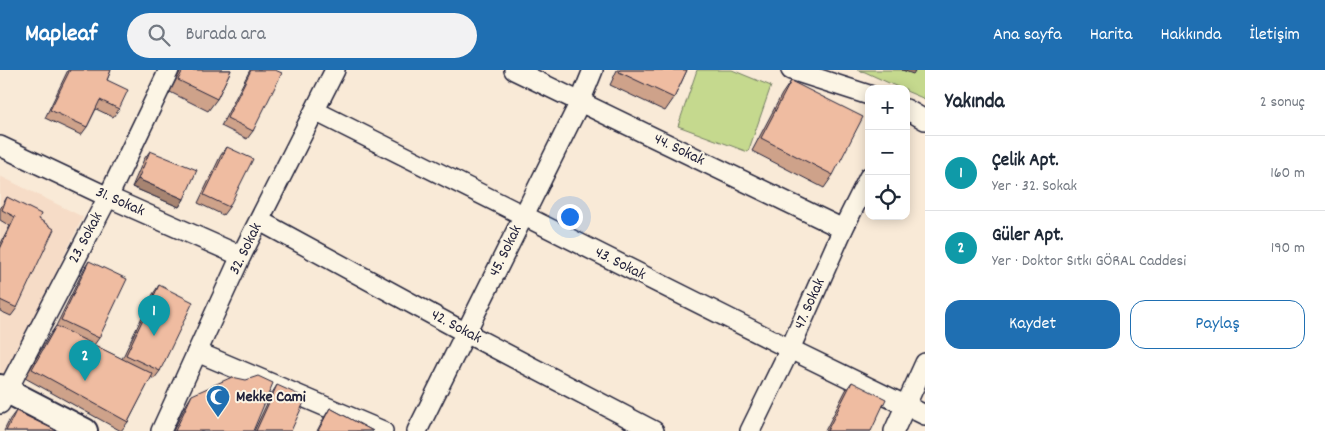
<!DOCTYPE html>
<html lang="tr">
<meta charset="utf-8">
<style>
:root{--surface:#fff;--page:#f2f2f3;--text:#1f2937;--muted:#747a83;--line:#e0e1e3;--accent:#1f6fb2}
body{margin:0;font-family:Dekko,sans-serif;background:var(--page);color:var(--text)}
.controls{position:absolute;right:15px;top:15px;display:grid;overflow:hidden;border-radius:10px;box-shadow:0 2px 12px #0003}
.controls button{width:45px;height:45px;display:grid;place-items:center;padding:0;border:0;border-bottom:1px solid var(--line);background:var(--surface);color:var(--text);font:25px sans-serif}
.you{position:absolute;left:569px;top:146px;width:18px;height:18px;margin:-12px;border:4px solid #fff;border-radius:50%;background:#1a73e8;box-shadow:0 0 0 8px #1a73e833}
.badge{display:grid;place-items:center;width:32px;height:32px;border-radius:50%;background:var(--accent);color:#fff;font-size:16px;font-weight:700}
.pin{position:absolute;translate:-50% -41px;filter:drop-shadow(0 1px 2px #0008)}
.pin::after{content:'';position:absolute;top:26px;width:18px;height:15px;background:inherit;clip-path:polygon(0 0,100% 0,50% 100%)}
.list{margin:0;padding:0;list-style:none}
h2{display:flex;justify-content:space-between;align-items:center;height:65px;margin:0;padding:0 20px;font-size:21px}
h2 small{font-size:16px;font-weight:400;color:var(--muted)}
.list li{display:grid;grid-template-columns:32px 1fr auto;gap:15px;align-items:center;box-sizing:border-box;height:75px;padding:0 20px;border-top:1px solid var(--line)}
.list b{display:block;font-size:19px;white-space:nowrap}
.list p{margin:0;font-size:16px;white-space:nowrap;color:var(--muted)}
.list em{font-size:16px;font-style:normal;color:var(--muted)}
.actions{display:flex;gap:10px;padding:15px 20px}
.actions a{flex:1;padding:11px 0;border:1px solid var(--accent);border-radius:15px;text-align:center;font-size:18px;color:var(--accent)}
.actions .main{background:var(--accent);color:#fff}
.icon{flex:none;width:28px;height:28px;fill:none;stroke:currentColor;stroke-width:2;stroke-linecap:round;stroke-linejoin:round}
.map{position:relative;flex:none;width:925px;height:361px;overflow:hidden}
header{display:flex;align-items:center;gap:30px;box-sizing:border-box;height:70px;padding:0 25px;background:var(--accent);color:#fff}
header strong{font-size:24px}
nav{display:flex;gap:28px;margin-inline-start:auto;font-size:18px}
.search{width:350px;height:45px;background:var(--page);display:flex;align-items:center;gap:12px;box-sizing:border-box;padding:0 18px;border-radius:28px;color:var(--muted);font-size:19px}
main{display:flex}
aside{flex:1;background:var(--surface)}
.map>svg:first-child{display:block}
.built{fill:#f6dcc7}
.green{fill:#c5d98e;stroke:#747e64}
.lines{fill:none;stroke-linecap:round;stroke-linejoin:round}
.minor-casing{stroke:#22223b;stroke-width:22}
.tertiary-casing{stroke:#22223b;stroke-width:28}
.minor{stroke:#fcf5e5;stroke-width:19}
.tertiary{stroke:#fcf5e5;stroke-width:24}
.wall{fill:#cea28a;stroke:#22223b}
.shaded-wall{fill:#a78471;stroke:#22223b}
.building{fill:#efbca1;stroke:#22223b}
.labels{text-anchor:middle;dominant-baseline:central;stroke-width:4;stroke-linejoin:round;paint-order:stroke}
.street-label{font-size:16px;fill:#22223b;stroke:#fcf5e5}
.poi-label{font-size:16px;font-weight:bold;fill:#22223b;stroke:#fcf5e5;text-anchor:start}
</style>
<header>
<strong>Mapleaf</strong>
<div class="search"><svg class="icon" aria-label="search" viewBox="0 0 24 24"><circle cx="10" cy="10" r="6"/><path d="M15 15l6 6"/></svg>Burada ara</div>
<nav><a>Ana sayfa</a><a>Harita</a><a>Hakkında</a><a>İletişim</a></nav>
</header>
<main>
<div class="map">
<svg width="925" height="361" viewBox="0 0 925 361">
<rect width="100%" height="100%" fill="#f9ead7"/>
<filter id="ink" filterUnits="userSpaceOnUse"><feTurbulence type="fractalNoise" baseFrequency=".02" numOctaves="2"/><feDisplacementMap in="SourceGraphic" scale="10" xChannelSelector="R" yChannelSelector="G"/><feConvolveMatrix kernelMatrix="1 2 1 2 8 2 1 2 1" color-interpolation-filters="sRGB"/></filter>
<g filter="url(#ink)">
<path class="built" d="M0 106 83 147 4 309 0 307Z"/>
<g class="green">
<path d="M697 0H732L771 16 748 82 678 56Z"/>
<path d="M857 0H925V29L906 21V19H902L865 2Z"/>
</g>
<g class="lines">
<defs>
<g id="minor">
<path d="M514 0 843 159"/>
<path d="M791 0 869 25"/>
<path d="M906 39 925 50"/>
<path d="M315 41 790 279 925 345"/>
<path d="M0 76 108 127 241 186"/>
<path d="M260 151 466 263 654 361"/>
<path d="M197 282 383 361"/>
<path d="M0 334 108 127 169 0"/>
<path d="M161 361 241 186 335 0"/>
<path d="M417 361 580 32 593 0"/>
<path d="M750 361 790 279 843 159 869 107"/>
<path d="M894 361 925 293"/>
</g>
<path id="tertiary" d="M0 317 85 361"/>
</defs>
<use href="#minor" class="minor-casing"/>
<use href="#tertiary" class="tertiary-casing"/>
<use href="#minor" class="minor"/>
<use href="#tertiary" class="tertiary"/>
</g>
<g class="wall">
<path d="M68 0H111L107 10 119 39 113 47 96 39 87 57 81 65 45 48Z"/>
<path d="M181 0H231L217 29 208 41 170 22Z"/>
<path d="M250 0H275L253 61 247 69 221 56Z"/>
<path d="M617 0H687L674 28 665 41 610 15Z"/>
<path d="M791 11 833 105 824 118 752 81 782 24Z"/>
<path d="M227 77 229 137 223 145 198 133 221 85Z"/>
<path d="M150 81 184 129 179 137 132 117 144 89Z"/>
<path d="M7 127 39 149 17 238 11 246 0 241V175L10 156 0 150V139Z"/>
<path d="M89 191 99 268 94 275 122 289 153 224 159 215 160 301 154 309 151 307 128 352 121 361 25 308 49 266 56 256 84 199Z"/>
<path d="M852 312 871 361H825L846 320Z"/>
<path d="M277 315 291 361H254L272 323Z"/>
<path d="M192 325 253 361H173L186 335Z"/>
<path d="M330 338 373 361H317L325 346Z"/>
<path d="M16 341 57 361H4L10 349Z"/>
</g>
<g class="shaded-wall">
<path d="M902 0H911L915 1 913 4Z"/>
<path d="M138 109 184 129 179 137 132 117Z"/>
</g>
<g class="building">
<path d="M70 0H111L107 10 128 20 119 39 100 30 87 57 50 40Z"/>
<path d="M183 0H231L217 29 178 10Z"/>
<path d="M251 0H275L282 3 253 61 227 48Z"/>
<path d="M620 0H687L674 28 619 2Z"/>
<path d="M791 11 863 47 833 105 761 68Z"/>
<path d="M227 77 253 89 229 137 204 125Z"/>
<path d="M150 81 197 100 184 129 138 109Z"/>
<path d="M7 127 41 144 39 149 54 159 17 238 0 230V179L15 147 2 140Z"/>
<path d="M89 191 127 209 99 268 61 250Z"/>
<path d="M159 215 193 232 160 301 126 285Z"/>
<path d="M56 256 153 304 128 352 32 299Z"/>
<path d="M258 306 273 313 253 361H175L192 325 232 307 246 310Z"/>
<path d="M852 312 886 329 871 361H827Z"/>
<path d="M277 315 306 328 291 361H256Z"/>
<path d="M330 338 373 361H318Z"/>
<path d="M16 341 57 361H6Z"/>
</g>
</g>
<defs>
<symbol id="mosque-pin" viewBox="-11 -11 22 30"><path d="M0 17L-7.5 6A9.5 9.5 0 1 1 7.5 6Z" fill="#1f6fb2" stroke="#fcf5e5"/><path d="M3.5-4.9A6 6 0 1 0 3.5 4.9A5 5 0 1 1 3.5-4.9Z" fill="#fff"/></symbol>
</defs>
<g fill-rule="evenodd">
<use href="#mosque-pin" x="204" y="313" width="28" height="38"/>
</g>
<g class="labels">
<g class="street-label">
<text transform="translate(679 80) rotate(26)">44. Sokak</text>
<text transform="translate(120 132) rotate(24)">31. Sokak</text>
<text transform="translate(86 168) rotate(-62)">23. Sokak</text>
<text transform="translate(246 179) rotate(-64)">32. Sokak</text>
<text transform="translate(506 181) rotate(-64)">45. Sokak</text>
<text transform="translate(620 194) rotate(27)">43. Sokak</text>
<text transform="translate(810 234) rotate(-66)">47. Sokak</text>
<text transform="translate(456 257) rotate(28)">42. Sokak</text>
</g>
<g class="poi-label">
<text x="236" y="327">Mekke Cami</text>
</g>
</g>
</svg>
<div class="controls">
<button>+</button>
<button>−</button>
<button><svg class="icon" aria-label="locate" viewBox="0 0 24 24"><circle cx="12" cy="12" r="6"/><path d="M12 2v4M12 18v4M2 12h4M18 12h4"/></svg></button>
</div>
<div class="you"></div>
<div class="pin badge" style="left:154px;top:266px;background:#0f9aa8">1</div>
<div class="pin badge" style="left:85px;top:311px;background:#0f9aa8">2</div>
</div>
<aside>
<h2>Yakında<small>2 sonuç</small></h2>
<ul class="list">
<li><span class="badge" style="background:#0f9aa8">1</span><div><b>Çelik Apt.</b><p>Yer · 32. Sokak</p></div><em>160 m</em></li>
<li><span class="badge" style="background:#0f9aa8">2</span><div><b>Güler Apt.</b><p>Yer · Doktor Sıtkı GÖRAL Caddesi</p></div><em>190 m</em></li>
</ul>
<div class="actions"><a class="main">Kaydet</a><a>Paylaş</a></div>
</aside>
</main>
